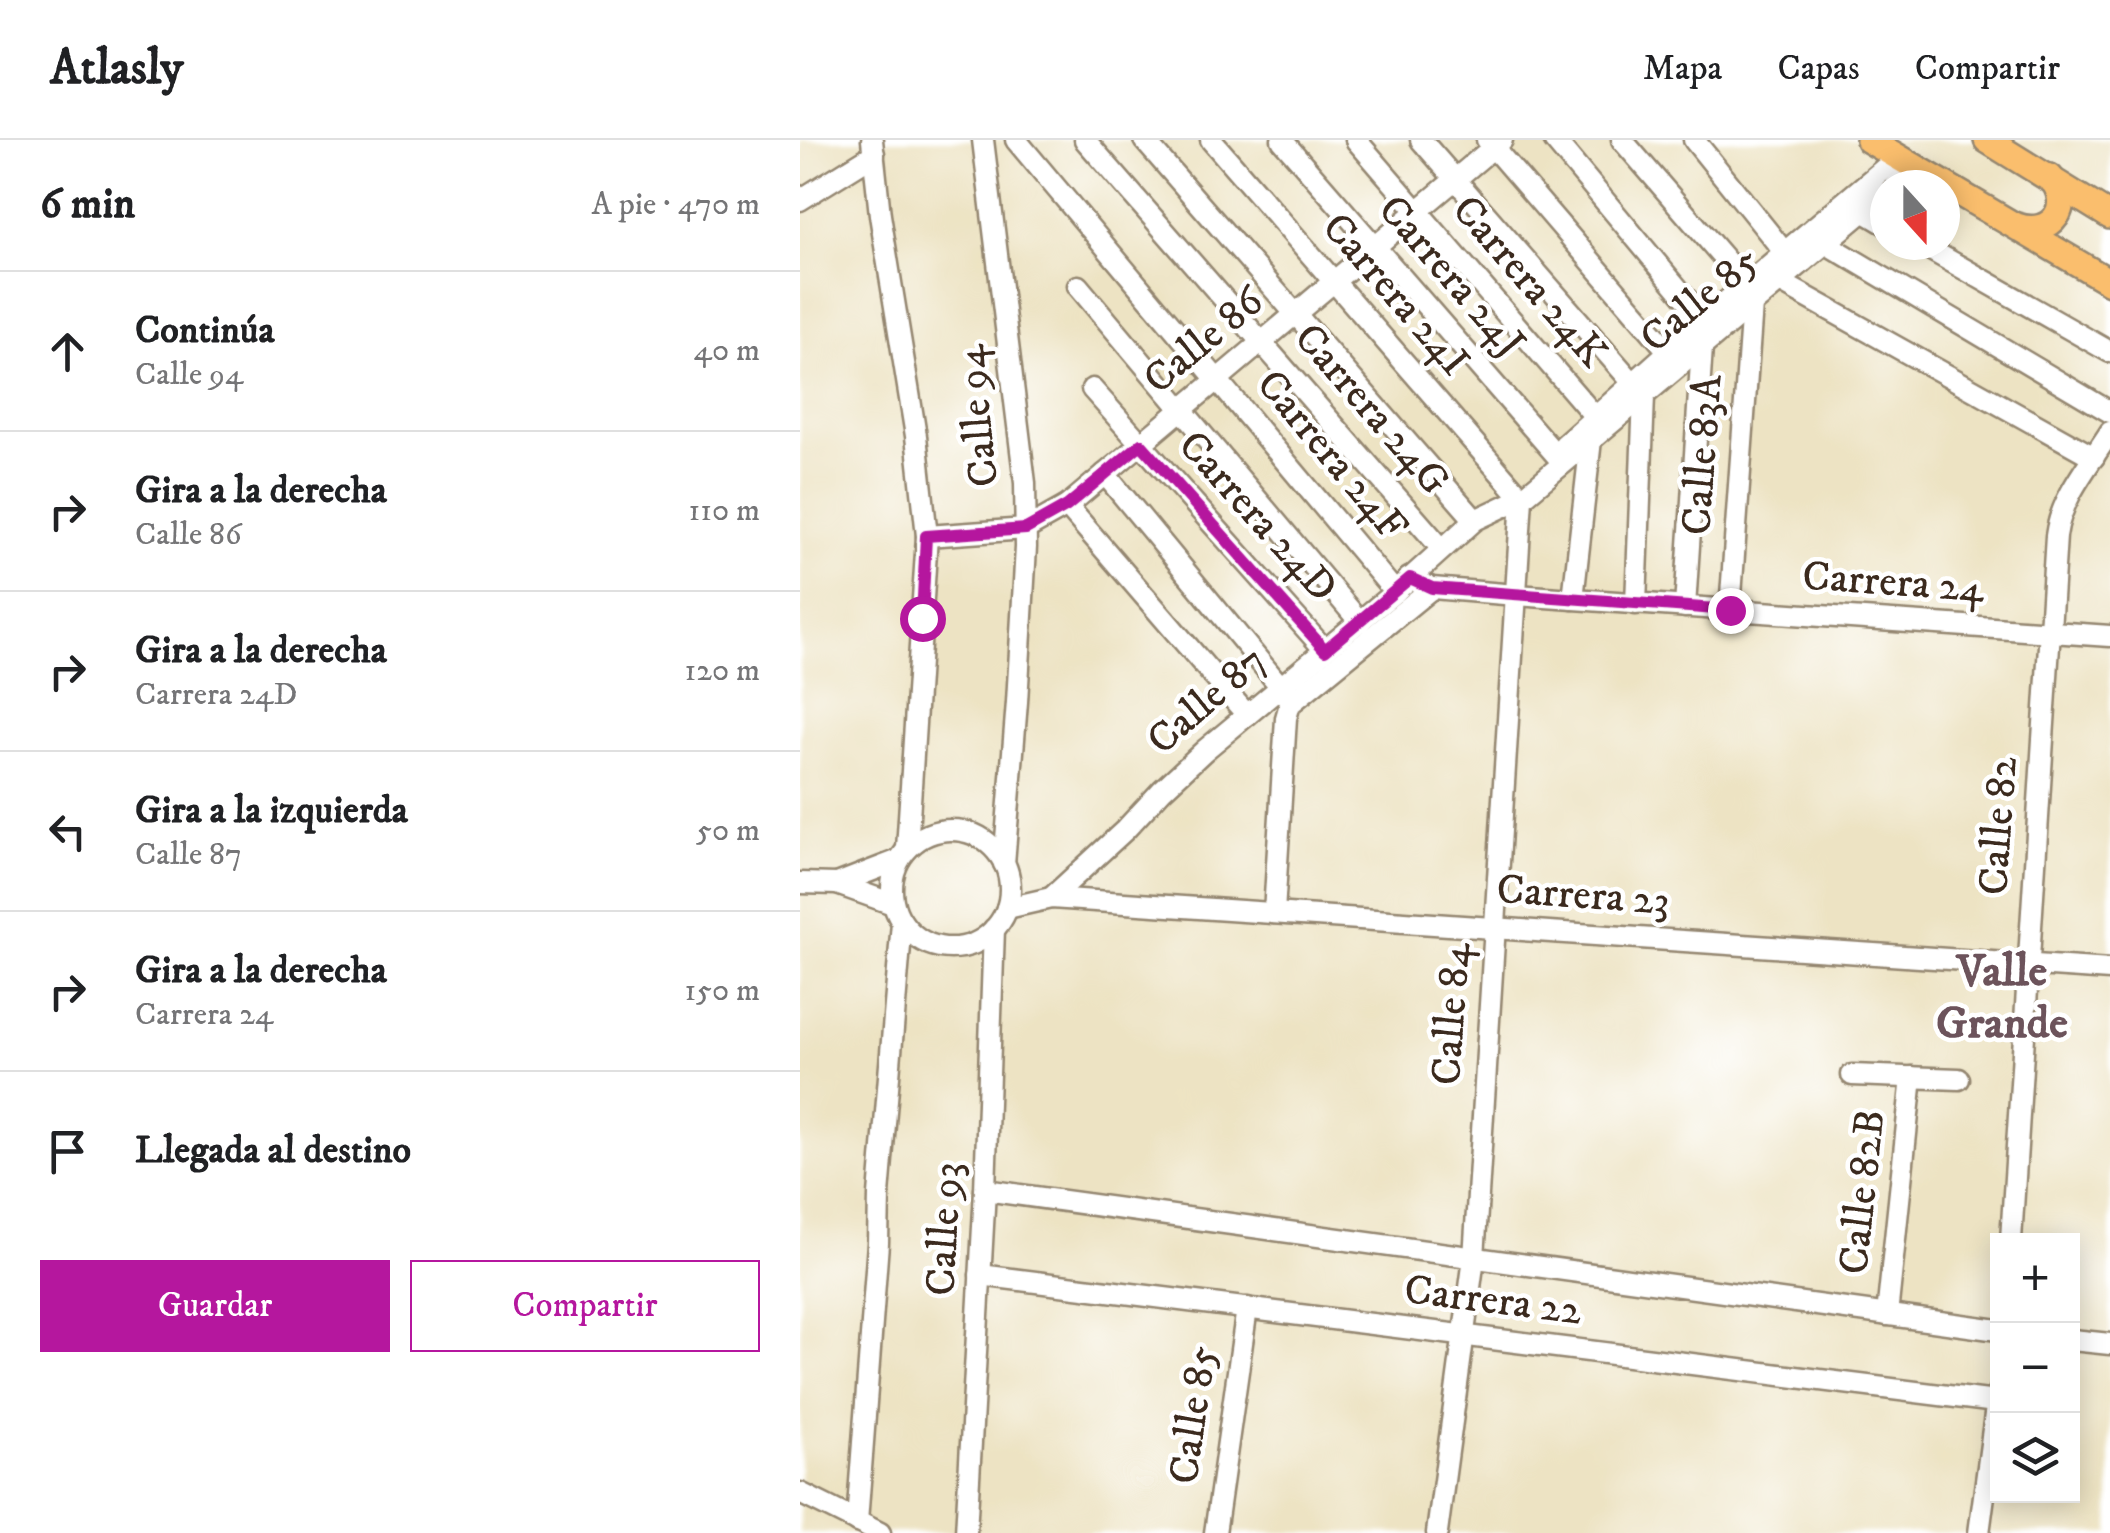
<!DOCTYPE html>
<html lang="es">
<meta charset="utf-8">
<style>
:root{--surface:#fff;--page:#f6f6f6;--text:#202124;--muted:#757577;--line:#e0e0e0;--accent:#b5179e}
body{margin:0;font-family:"IM FELL DW Pica",serif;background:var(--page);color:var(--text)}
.controls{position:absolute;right:30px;bottom:30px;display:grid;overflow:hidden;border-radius:0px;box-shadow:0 5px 25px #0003}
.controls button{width:90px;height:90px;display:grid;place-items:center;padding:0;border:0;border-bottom:2px solid var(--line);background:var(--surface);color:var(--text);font:50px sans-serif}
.compass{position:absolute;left:1070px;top:30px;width:90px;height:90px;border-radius:50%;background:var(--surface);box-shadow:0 5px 25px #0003;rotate:159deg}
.stop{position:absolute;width:30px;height:30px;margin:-22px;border:8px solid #b5179e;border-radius:50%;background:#fff}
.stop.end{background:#b5179e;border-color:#fff;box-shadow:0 2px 10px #0008}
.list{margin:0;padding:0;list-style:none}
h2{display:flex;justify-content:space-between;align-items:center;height:130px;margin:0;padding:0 40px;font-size:42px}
h2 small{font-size:32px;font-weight:400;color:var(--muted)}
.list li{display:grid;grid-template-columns:65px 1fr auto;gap:30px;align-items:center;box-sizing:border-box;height:160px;padding:0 40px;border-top:2px solid var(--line)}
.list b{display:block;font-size:38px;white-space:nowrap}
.list p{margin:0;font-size:32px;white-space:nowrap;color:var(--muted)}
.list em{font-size:32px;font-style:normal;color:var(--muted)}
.actions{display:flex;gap:20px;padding:30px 40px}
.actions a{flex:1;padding:22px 0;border:2px solid var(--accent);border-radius:0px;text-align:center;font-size:35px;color:var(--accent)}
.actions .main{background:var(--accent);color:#fff}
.icon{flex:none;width:55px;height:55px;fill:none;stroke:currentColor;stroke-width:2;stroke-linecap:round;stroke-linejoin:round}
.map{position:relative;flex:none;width:1310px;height:1393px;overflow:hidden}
header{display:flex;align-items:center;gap:60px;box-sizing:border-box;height:140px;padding:0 50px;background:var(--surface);border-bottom:2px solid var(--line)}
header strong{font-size:48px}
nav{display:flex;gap:55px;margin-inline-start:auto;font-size:35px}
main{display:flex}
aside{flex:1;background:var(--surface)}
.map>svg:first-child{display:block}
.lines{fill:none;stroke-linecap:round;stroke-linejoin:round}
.minor-casing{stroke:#948670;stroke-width:25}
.major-casing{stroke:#948670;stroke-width:30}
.minor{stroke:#fff;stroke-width:20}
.major{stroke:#fabe6d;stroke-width:25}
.route{stroke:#b5179e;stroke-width:12}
.labels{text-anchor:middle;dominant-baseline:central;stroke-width:9;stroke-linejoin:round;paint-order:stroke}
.street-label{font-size:42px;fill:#3b2a1e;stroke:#fff}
.neighbourhood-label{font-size:45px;font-weight:bold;fill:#6c535b;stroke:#fff}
</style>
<header>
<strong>Atlasly</strong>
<nav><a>Mapa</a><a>Capas</a><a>Compartir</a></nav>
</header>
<main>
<aside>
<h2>6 min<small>A pie · 470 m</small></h2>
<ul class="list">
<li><svg class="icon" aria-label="ahead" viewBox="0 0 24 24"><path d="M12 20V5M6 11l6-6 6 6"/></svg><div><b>Continúa</b><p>Calle 94</p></div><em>40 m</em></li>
<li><svg class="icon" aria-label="right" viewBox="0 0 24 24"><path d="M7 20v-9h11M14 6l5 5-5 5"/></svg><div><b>Gira a la derecha</b><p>Calle 86</p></div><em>110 m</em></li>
<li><svg class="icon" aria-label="right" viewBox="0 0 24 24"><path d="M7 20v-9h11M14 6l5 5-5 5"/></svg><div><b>Gira a la derecha</b><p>Carrera 24D</p></div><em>120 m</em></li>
<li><svg class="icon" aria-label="left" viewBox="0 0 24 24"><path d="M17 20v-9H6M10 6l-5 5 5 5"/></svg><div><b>Gira a la izquierda</b><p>Calle 87</p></div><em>50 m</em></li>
<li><svg class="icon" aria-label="right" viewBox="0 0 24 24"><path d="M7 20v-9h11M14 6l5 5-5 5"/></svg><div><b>Gira a la derecha</b><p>Carrera 24</p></div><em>150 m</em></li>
<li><svg class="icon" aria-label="arrive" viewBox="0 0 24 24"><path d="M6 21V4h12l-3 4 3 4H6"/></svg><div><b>Llegada al destino</b></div></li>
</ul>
<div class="actions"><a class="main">Guardar</a><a>Compartir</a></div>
</aside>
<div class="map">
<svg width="1310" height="1393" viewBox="0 0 1310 1393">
<rect width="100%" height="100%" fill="#fff"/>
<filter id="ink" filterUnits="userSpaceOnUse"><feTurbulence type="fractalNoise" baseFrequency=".01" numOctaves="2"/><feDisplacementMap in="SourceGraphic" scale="20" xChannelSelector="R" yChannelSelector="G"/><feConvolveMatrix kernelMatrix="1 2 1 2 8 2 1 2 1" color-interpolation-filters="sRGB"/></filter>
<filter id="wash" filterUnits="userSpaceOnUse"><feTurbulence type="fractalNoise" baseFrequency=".0048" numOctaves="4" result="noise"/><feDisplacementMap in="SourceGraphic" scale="40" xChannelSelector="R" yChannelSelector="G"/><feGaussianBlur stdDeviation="2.25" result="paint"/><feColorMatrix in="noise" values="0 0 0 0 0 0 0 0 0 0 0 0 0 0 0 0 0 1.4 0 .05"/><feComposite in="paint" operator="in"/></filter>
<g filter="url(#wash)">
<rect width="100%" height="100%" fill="#ede3c3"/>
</g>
<g filter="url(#ink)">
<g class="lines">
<defs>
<g id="minor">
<path d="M72 0 80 75 116 296 127 396 107 709"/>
<path d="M183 0 225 343 226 407 217 562 204 724"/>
<path d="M216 0 595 452"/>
<path d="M285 0 642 409"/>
<path d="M344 0 675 380"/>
<path d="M411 0 722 358 674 1118 637 1393"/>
<path d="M482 0 763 323"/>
<path d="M556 0 804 287"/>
<path d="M621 0 833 243"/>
<path d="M687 0 869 212"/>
<path d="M754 0 904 180"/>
<path d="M822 0 947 145"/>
<path d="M894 0 985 113"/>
<path d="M1095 45 1116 27"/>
<path d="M0 60 74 14"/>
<path d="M1063 71 1085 84"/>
<path d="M1025 103 1310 272"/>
<path d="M1122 105 1310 212"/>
<path d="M980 142 1294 317"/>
<path d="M278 146 560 482"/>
<path d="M292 249 525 510"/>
<path d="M764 305 904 180 1098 17"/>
<path d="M305 334 480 546 487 557"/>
<path d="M267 366 447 575"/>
<path d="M127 396 226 389 267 366 702 0"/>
<path d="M609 438 632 448 716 455 1310 496"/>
<path d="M773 459 791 300"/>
<path d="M836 464 844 256"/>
<path d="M885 467 902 207"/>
<path d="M930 470 952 165"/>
<circle cx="151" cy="749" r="59"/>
<path d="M0 743 37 744 93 764"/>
<path d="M37 744 99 720"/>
<path d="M251 758 325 690 362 650 405 610 595 452 675 380 722 358 1085 53"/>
<path d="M207 768 251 758 1310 830"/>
<path d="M474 773 486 578 490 564 632 448"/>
<path d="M1052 935 1159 939"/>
<path d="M185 1050 1198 1190"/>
<path d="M1211 1100 1256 396C1261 357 1290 324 1310 292"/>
<path d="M180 1135 1196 1262"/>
<path d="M1087 1175 1112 937"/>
<path d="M1272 1200 1310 1204"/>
<path d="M0 1353 80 1393"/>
<path d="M57 1382 78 1103 79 1055 102 782"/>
<path d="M166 1393 185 1050 194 789"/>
<path d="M415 1393 447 1168"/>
<path d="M1179 1393 1198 1252"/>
</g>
<g id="major">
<path d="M1069 0 1310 142"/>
<path d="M1187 0 1310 76"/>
<path d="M1217 86C1252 98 1275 65 1250 37"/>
</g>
</defs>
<use href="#minor" class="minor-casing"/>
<use href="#major" class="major-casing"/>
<use href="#minor" class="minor"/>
<use href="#major" class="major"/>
</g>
</g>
<g class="lines" filter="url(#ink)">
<path class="route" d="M122 478 126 396 226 389 267 366 341 304 525 510 610 438 632 448 930 470"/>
</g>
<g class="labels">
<g class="street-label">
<text transform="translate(651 137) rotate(49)">Carrera 24J</text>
<text transform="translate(729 142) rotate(49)">Carrera 24K</text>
<text transform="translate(595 155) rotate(49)">Carrera 24I</text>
<text transform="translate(900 160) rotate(-40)">Calle 85</text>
<text transform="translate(404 201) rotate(-40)">Calle 86</text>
<text transform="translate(571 270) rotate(49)">Carrera 24G</text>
<text transform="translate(178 276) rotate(-96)">Calle 94</text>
<text transform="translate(903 315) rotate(-86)">Calle 83A</text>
<text transform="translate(531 316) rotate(50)">Carrera 24F</text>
<text transform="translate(457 377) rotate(48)">Carrera 24D</text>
<text transform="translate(1093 443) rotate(4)">Carrera 24</text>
<text transform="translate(407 561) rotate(-41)">Calle 87</text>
<text transform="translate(1199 686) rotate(-86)">Calle 82</text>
<text transform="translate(783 756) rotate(4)">Carrera 23</text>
<text transform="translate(652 874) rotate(-86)">Calle 84</text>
<text transform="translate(1063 1052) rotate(-84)">Calle 82B</text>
<text transform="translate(145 1089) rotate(-87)">Calle 93</text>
<text transform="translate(693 1161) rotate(7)">Carrera 22</text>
<text transform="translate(394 1275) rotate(-82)">Calle 85</text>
</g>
<g class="neighbourhood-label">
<text x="1202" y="832">Valle<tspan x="1202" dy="52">Grande</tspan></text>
</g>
</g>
</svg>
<div class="controls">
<button>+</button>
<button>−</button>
<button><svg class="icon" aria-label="layers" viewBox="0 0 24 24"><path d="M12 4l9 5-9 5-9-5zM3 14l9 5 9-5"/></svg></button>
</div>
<svg class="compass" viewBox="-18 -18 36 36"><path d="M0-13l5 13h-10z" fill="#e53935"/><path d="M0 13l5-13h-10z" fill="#757577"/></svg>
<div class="stop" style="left:122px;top:478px"></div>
<div class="stop end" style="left:930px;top:470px"></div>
</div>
</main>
